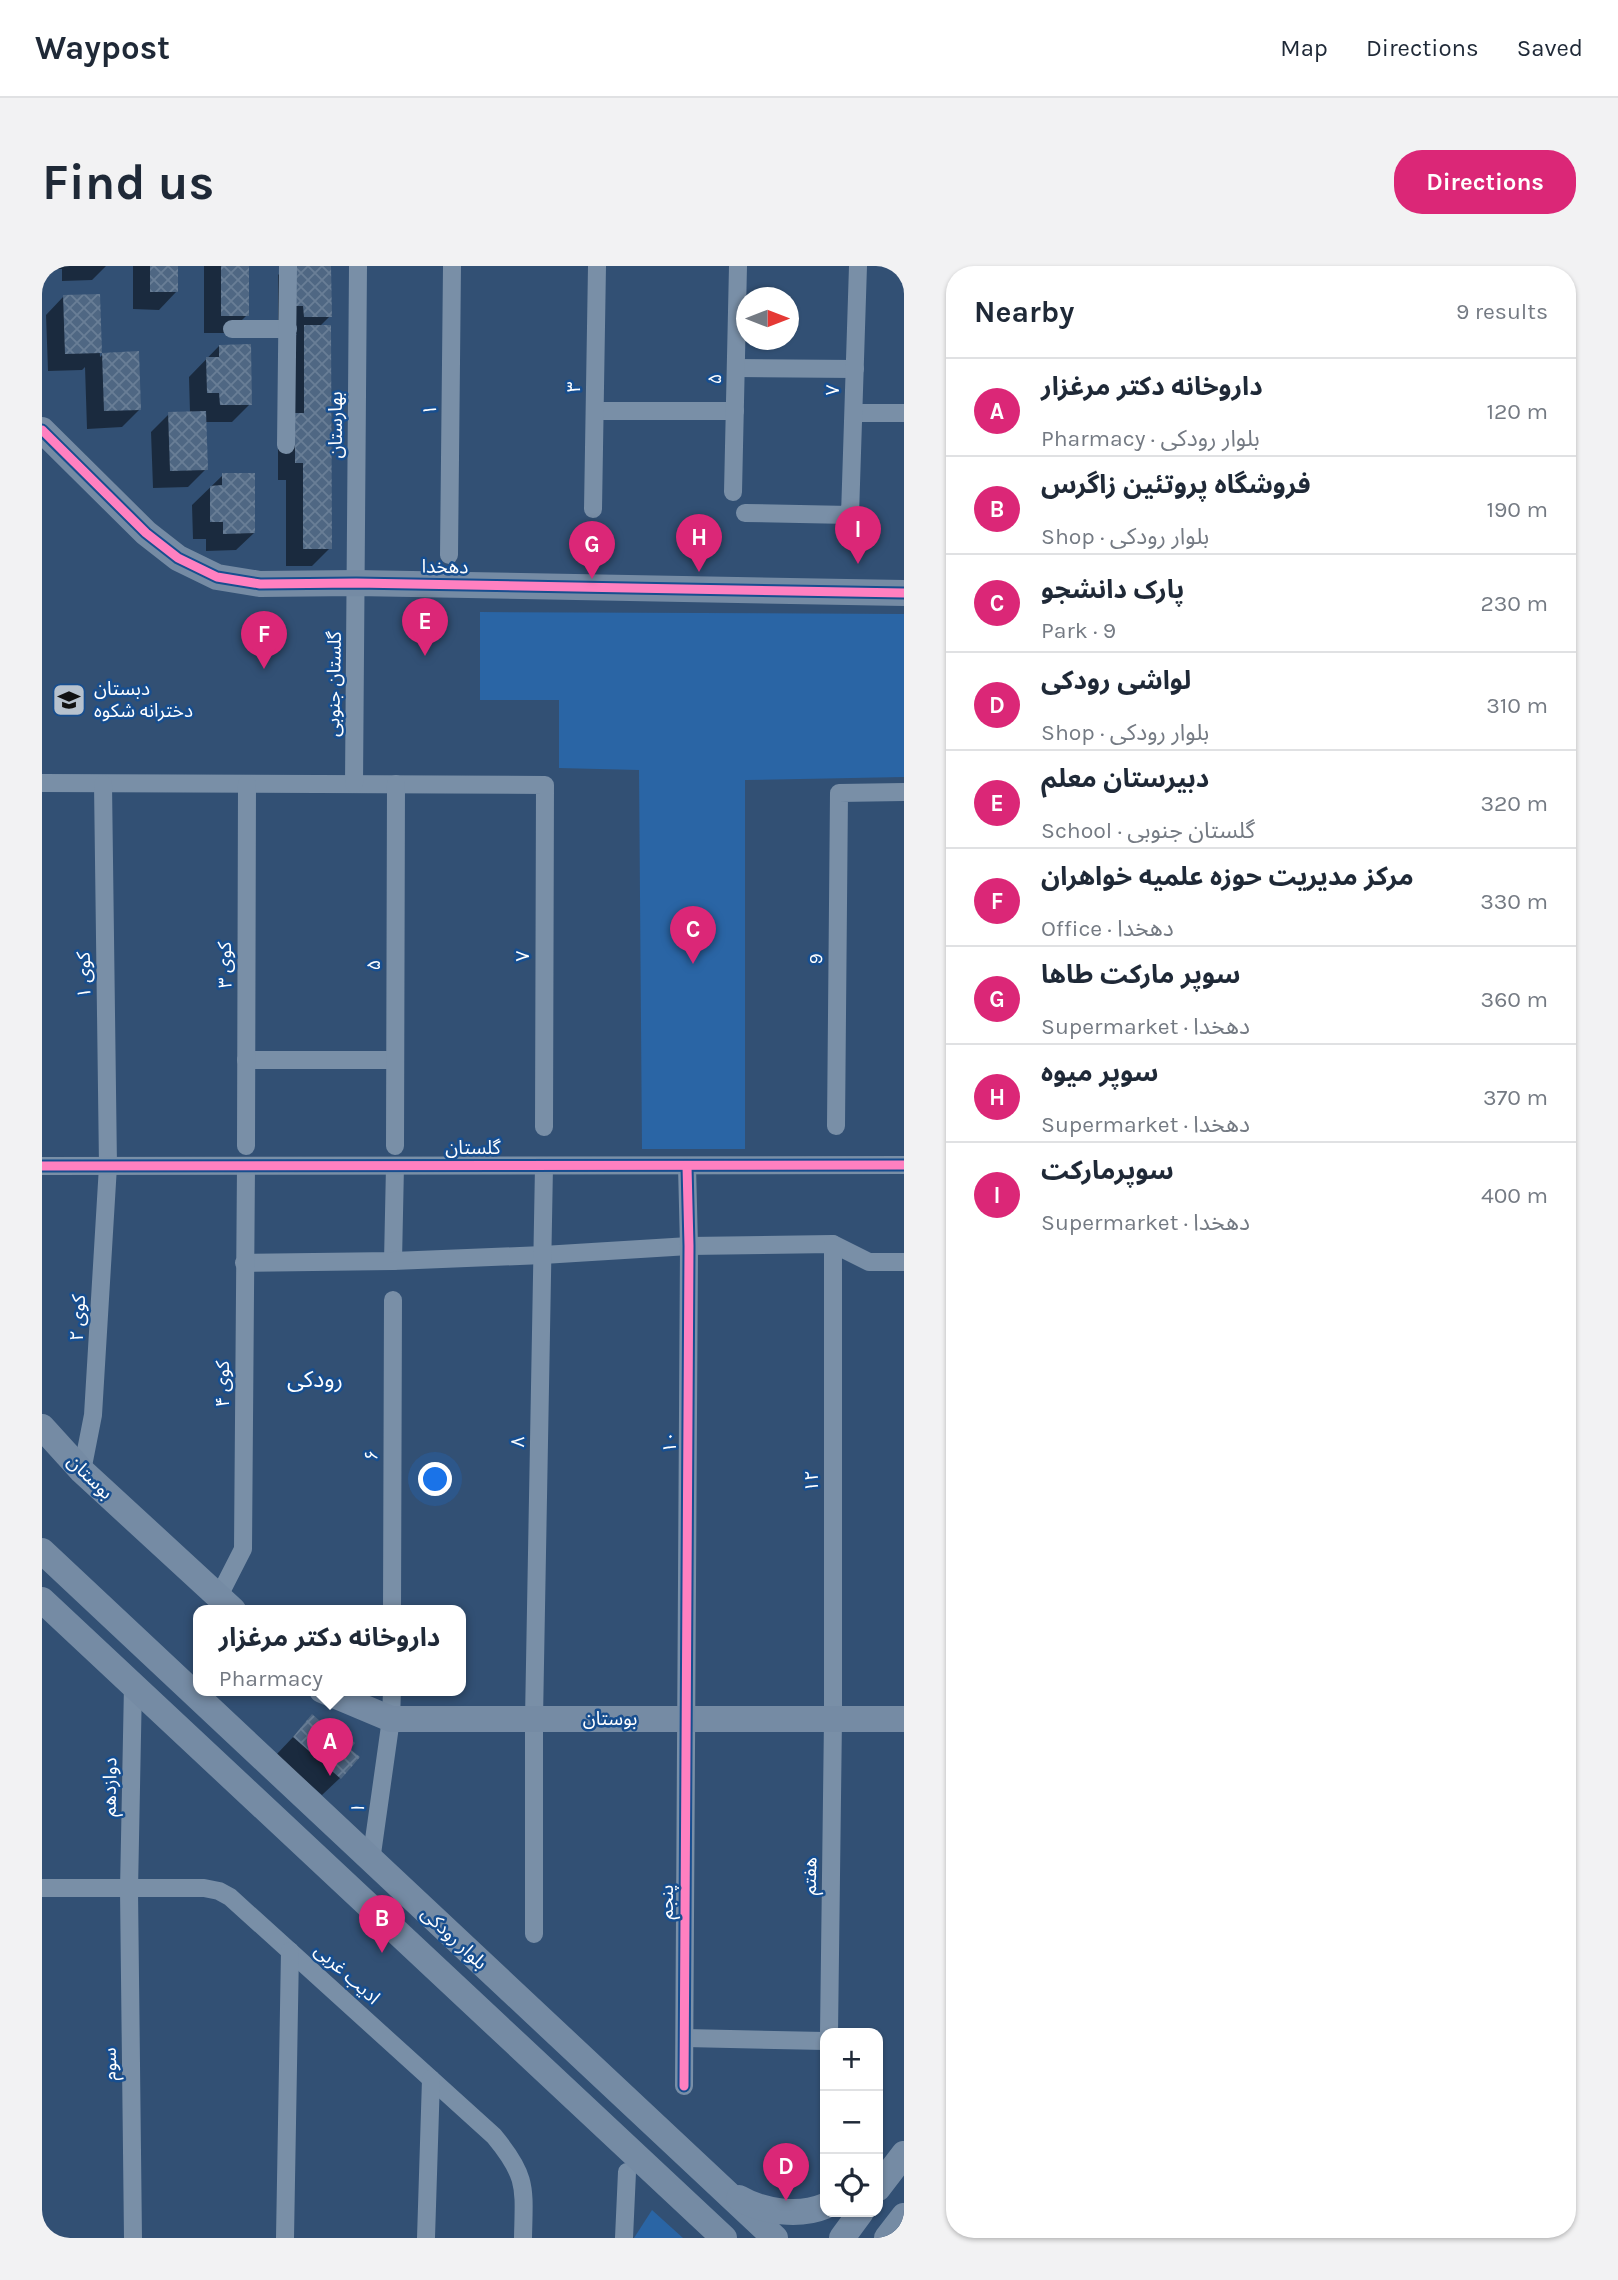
<!DOCTYPE html>
<meta charset="utf-8">
<style>
:root{--surface:#fff;--page:#f2f2f3;--text:#1f2937;--muted:#747a83;--line:#e0e1e3;--accent:#db2777}
body{margin:0;font-family:Karla,"Noto Sans Arabic",sans-serif;background:var(--page);color:var(--text)}
.controls{position:absolute;right:21px;bottom:21px;display:grid;overflow:hidden;border-radius:14px;box-shadow:0 2px 5px #0004}
.controls button{width:63px;height:63px;display:grid;place-items:center;padding:0;border:0;border-bottom:2px solid var(--line);background:var(--surface);color:var(--text);font:35px sans-serif}
.compass{position:absolute;left:694px;top:21px;width:63px;height:63px;border-radius:50%;background:var(--surface);box-shadow:0 2px 5px #0004;rotate:90deg}
.you{position:absolute;left:394px;top:1214px;width:24px;height:24px;margin:-18px;border:5px solid #fff;border-radius:50%;background:#1a73e8;box-shadow:0 0 0 10px #1a73e833}
.badge{display:grid;place-items:center;width:46px;height:46px;border-radius:50%;background:var(--accent);color:#fff;font-size:23px;font-weight:700}
.pin{position:absolute;translate:-50% -58px;filter:drop-shadow(0 2px 4px #0008)}
.pin::after{content:'';position:absolute;top:37px;width:24px;height:21px;background:inherit;clip-path:polygon(0 0,100% 0,50% 100%)}
.popup{position:absolute;left:151px;top:1339px;width:273px;height:91px;box-sizing:border-box;display:grid;place-content:center;border-radius:14px;background:var(--surface);filter:drop-shadow(0 2px 5px #0005);font-size:23px;white-space:nowrap;color:var(--muted)}
.popup b{font-size:26px;color:var(--text)}
.popup::after{content:'';position:absolute;left:50%;top:100%;margin-left:-14px;border:14px solid transparent;border-top-color:var(--surface)}
.list{margin:0;padding:0;list-style:none}
h2{display:flex;justify-content:space-between;align-items:center;height:91px;margin:0;padding:0 28px;font-size:30px}
h2 small{font-size:23px;font-weight:400;color:var(--muted)}
.list li{display:grid;grid-template-columns:46px 1fr auto;gap:21px;align-items:center;box-sizing:border-box;height:98px;padding:0 28px;border-top:2px solid var(--line)}
.list b{display:block;font-size:26px;white-space:nowrap}
.list p{margin:0;font-size:23px;white-space:nowrap;color:var(--muted)}
.list em{font-size:23px;font-style:normal;color:var(--muted)}
.icon{flex:none;width:38px;height:38px;fill:none;stroke:currentColor;stroke-width:2;stroke-linecap:round;stroke-linejoin:round}
.map{position:relative;flex:none;width:862px;height:1972px;overflow:hidden;border-radius:28px}
header{display:flex;align-items:center;gap:42px;box-sizing:border-box;height:98px;padding:0 35px;background:var(--surface);border-bottom:2px solid var(--line)}
header strong{font-size:33px}
nav{display:flex;gap:38px;margin-inline-start:auto;font-size:24px}
.intro{display:flex;align-items:center;justify-content:space-between;box-sizing:border-box;height:168px;padding:0 42px}
h1{margin:0;font-size:49px}
.button{padding:18px 32px;border-radius:28px;background:var(--accent);color:#fff;font-size:24px;font-weight:700}
main{display:flex;gap:42px;padding:0 42px}
aside{flex:1;background:var(--surface);border-radius:28px;box-shadow:0 2px 5px #0004}
.map>svg:first-child{display:block}
.park{fill:#2a65a5}
.shadow{fill:#0007}
.building{fill:url(#building-cross-hatch)}
.lines{fill:none;stroke-linecap:round;stroke-linejoin:round}
.street{stroke:#798fa7;stroke-width:18}
.secondary{stroke:#758ba4;stroke-width:26}
.cycleway-casing{stroke:#174e8f;stroke-width:13}
.cycleway{stroke:#ff80c0;stroke-width:9}
.labels{text-anchor:middle;dominant-baseline:central;stroke-width:5;stroke-linejoin:round;paint-order:stroke}
.street-label{font-size:19px;fill:#fff;stroke:#174e8f}
.poi-label{font-size:19px;fill:#fff;stroke:#174e8f;text-anchor:start}
.quarter-label{font-size:23px;fill:#fff;stroke:#174e8f}
</style>
<header>
<strong>Waypost</strong>
<nav><a>Map</a><a>Directions</a><a>Saved</a></nav>
</header>
<div class="intro"><h1>Find us</h1><a class="button">Directions</a></div>
<main>
<div class="map">
<svg width="862" height="1972" viewBox="0 0 862 1972">
<defs>
<pattern id="building-cross-hatch" width="8" height="8" patternUnits="userSpaceOnUse" patternTransform="scale(1.75)"><rect width="8" height="8" fill="#4f6783"/><path d="M0 0l8 8M0 8l8-8" fill="none" stroke="#697e96"/></pattern>
</defs>
<rect width="100%" height="100%" fill="#325074"/>
<g class="park">
<path d="M438 346 862 348V511L703 514V883H600L597 504 517 502V434H438Z"/>
<path d="M610 1944 641 1972H592Z"/>
</g>
<g class="shadow">
<path d="M7 0H64L50 14 20 15V3H7Z"/>
<path d="M91 0H135L134 26 117 44 91 43Z"/>
<path d="M162 0H205V49L187 67H162Z"/>
<path d="M245 0H288V50L278 60 288 282 270 300H244V214H236V166L244 78 255 68H244L236 57V9Z"/>
<path d="M56 30 58 91 61 88 97 144 80 161 45 163 43 101 40 104 6 105 4 49 21 31Z"/>
<path d="M177 80 208 138 190 156H162L164 203 146 221 111 222 109 166 127 148 148 147 147 111Z"/>
<path d="M181 209 212 267 194 284 164 285V273H151L150 239Z"/>
<path d="M270 1451 306 1483 298 1512 280 1529 234 1489Z"/>
</g>
<g class="building">
<rect x="108" y="0" width="28" height="26"/>
<rect x="179" y="0" width="28" height="50"/>
<path d="M253 0H289L290 51H262L261 40H253Z"/>
<path d="M58 28 60 87 23 88 21 29Z"/>
<path d="M262 59H289L290 283H261V197H253V147H262Z"/>
<path d="M209 78 210 139H178L177 127H165L164 91H177V79Z"/>
<path d="M97 85 99 144 62 145 60 87Z"/>
<path d="M164 145 166 204 128 205 126 146Z"/>
<path d="M180 207H213V267L181 268V256H168V220L180 219Z"/>
<path d="M270 1448 291 1467 296 1462 313 1477 308 1483 318 1491 299 1513 251 1471Z"/>
</g>
<g class="lines">
<g class="street">
<path d="M190 63H246"/>
<path d="M694 102 813 103"/>
<path d="M553 145H693"/>
<path d="M812 147H862"/>
<path d="M244 179 246 0"/>
<path d="M691 226 696 0"/>
<path d="M551 243 555 0"/>
<path d="M703 247 808 249 816 0"/>
<path d="M407 289 410 0"/>
<path d="M0 517 503 519 502 861"/>
<path d="M312 518 316 0"/>
<path d="M204 794H353"/>
<path d="M794 860 797 527 862 526"/>
<path d="M204 880 205 518"/>
<path d="M353 880 354 518"/>
<path d="M0 900 862 899"/>
<path d="M351 995 353 900"/>
<path d="M202 997 351 995 501 989 647 980 791 978 827 996H862"/>
<path d="M40 1205 51 1149 66 900 61 518"/>
<path d="M177 1330 201 1283 204 900"/>
<path d="M350 1344 351 1034"/>
<path d="M91 1419 87 1624 91 1972"/>
<path d="M329 1595 349 1453 350 1424"/>
<path d="M0 1622H162L177 1625 188 1631 452 1870C486 1911 482 1922 481 1972"/>
<path d="M492 1668V1453L502 900"/>
<path d="M787 1767 791 1453V978"/>
<path d="M643 1772 783 1775"/>
<path d="M642 1820 647 980 645 900"/>
<path d="M243 1972 248 1685"/>
<path d="M384 1972 389 1813"/>
<path d="M582 1972 585 1906"/>
</g>
<g class="secondary">
<path d="M0 164 104 267 136 292 175 311 218 318 314 317 862 327"/>
<path d="M0 1161 40 1205 191 1344"/>
<path d="M0 1285 733 1972"/>
<path d="M0 1334 682 1972"/>
<path d="M280 1424 349 1453H862"/>
<path d="M836 1922 862 1888"/>
<path d="M697 1932C721 1946 757 1951 783 1940"/>
<path d="M800 1972 819 1946"/>
<path d="M845 1972 862 1950"/>
</g>
<defs>
<g id="cycleway">
<path d="M0 164 104 267 136 292 175 311 218 318 314 317 862 327"/>
<path d="M0 900 862 899"/>
<path d="M642 1820 647 980 645 900"/>
</g>
</defs>
<use href="#cycleway" class="cycleway-casing"/>
<use href="#cycleway" class="cycleway"/>
</g>
<defs>
<symbol id="school-square" viewBox="-11 -11 22 22"><rect x="-9" y="-9" width="18" height="18" rx="4" fill="#b7c2ce" stroke="#174e8f"/><path d="M0-5L7-2L0 1L-7-2ZM-4 1L0 2.5L4 1V4Q0 6-4 4Z" fill="#111"/></symbol>
</defs>
<g fill-rule="evenodd">
<use href="#school-square" x="8" y="415" width="38" height="38"/>
</g>
<g class="labels">
<g class="street-label">
<text transform="translate(673 113) rotate(-89)">۵</text>
<text transform="translate(532 121) rotate(-89)">۳</text>
<text transform="translate(791 124) rotate(-88)">۷</text>
<text transform="translate(388 144) rotate(-89)">۱</text>
<text transform="translate(294 159) rotate(-90)">بهارستان</text>
<text transform="translate(403 301) rotate(1)">دهخدا</text>
<text transform="translate(292 418) rotate(-89)">گلستان جنوبی</text>
<text transform="translate(481 690) rotate(-90)">۷</text>
<text transform="translate(774 693) rotate(-89)">9</text>
<text transform="translate(183 699) rotate(-90)">کوی ۳</text>
<text transform="translate(332 699) rotate(-90)">۵</text>
<text transform="translate(42 709) rotate(-91)">کوی ۱</text>
<text x="431" y="882">گلستان</text>
<text transform="translate(36 1052) rotate(-87)">کوی ۲</text>
<text transform="translate(181 1118) rotate(-90)">کوی ۴</text>
<text transform="translate(476 1176) rotate(-89)">۸</text>
<text transform="translate(628 1176) rotate(-90)">۱۰</text>
<text transform="translate(330 1189) rotate(-90)">۶</text>
<text transform="translate(48 1211) rotate(44)">بوستان</text>
<text transform="translate(770 1215) rotate(-90)">۱۲</text>
<text x="568" y="1453">بوستان</text>
<text transform="translate(68 1521) rotate(-89)">دوازدهم</text>
<text transform="translate(316 1542) rotate(-82)">۱</text>
<text transform="translate(768 1610) rotate(-89)">هفتم</text>
<text transform="translate(625 1636) rotate(-90)">پنجم</text>
<text transform="translate(412 1672) rotate(43)">بلوار رودکی</text>
<text transform="translate(305 1708) rotate(42)">ادیب غربی</text>
<text transform="translate(68 1798) rotate(-91)">سوم</text>
</g>
<g class="poi-label">
<text x="52" y="423">دبستان<tspan x="52" dy="22">دخترانه شکوه</tspan></text>
</g>
<g class="quarter-label">
<text x="273" y="1113">رودکی</text>
</g>
</g>
</svg>
<div class="controls">
<button>+</button>
<button>−</button>
<button><svg class="icon" aria-label="locate" viewBox="0 0 24 24"><circle cx="12" cy="12" r="6"/><path d="M12 2v4M12 18v4M2 12h4M18 12h4"/></svg></button>
</div>
<svg class="compass" viewBox="-18 -18 36 36"><path d="M0-13l5 13h-10z" fill="#e53935"/><path d="M0 13l5-13h-10z" fill="#747a83"/></svg>
<div class="you"></div>
<div class="pin badge" style="left:288px;top:1510px">A</div>
<div class="popup"><b>داروخانه دکتر مرغزار</b>Pharmacy</div>
<div class="pin badge" style="left:340px;top:1687px">B</div>
<div class="pin badge" style="left:651px;top:698px">C</div>
<div class="pin badge" style="left:744px;top:1935px">D</div>
<div class="pin badge" style="left:383px;top:390px">E</div>
<div class="pin badge" style="left:222px;top:403px">F</div>
<div class="pin badge" style="left:550px;top:313px">G</div>
<div class="pin badge" style="left:657px;top:306px">H</div>
<div class="pin badge" style="left:816px;top:298px">I</div>
</div>
<aside>
<h2>Nearby<small>9 results</small></h2>
<ul class="list">
<li><span class="badge">A</span><div><b>داروخانه دکتر مرغزار</b><p>Pharmacy · بلوار رودکی</p></div><em>120 m</em></li>
<li><span class="badge">B</span><div><b>فروشگاه پروتئین زاگرس</b><p>Shop · بلوار رودکی</p></div><em>190 m</em></li>
<li><span class="badge">C</span><div><b>پارک دانشجو</b><p>Park · 9</p></div><em>230 m</em></li>
<li><span class="badge">D</span><div><b>لواشی رودکی</b><p>Shop · بلوار رودکی</p></div><em>310 m</em></li>
<li><span class="badge">E</span><div><b>دبیرستان معلم</b><p>School · گلستان جنوبی</p></div><em>320 m</em></li>
<li><span class="badge">F</span><div><b>مرکز مدیریت حوزه علمیه خواهران</b><p>Office · دهخدا</p></div><em>330 m</em></li>
<li><span class="badge">G</span><div><b>سوپر مارکت طاها</b><p>Supermarket · دهخدا</p></div><em>360 m</em></li>
<li><span class="badge">H</span><div><b>سوپر میوه</b><p>Supermarket · دهخدا</p></div><em>370 m</em></li>
<li><span class="badge">I</span><div><b>سوپرمارکت</b><p>Supermarket · دهخدا</p></div><em>400 m</em></li>
</ul>
</aside>
</main>
